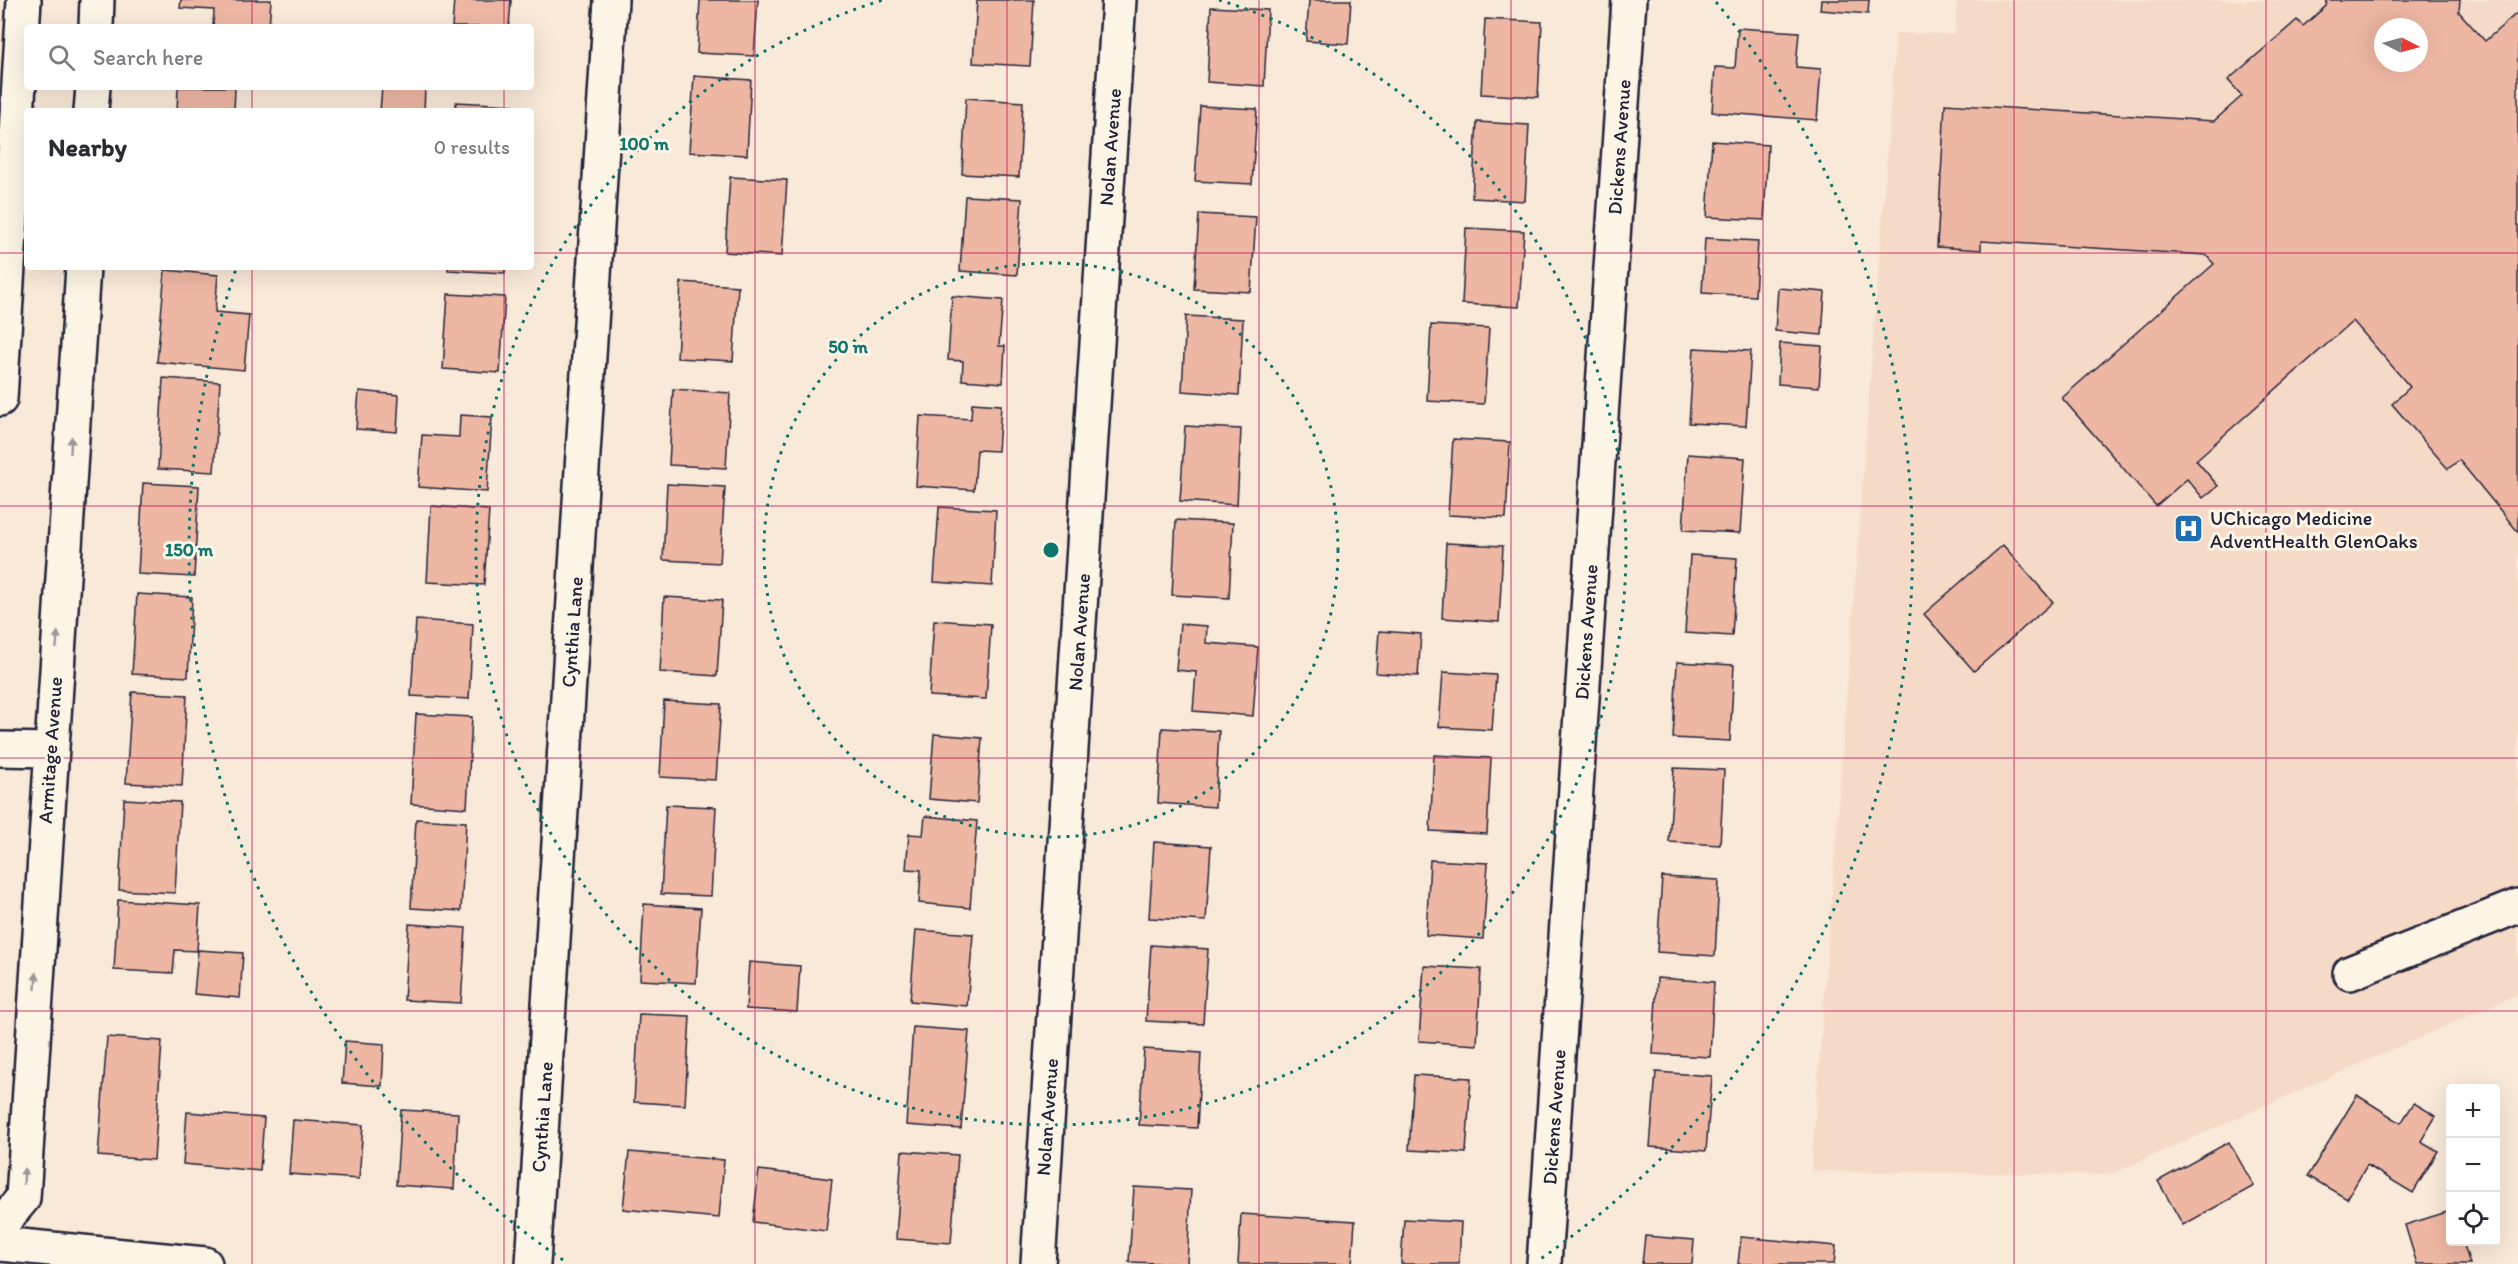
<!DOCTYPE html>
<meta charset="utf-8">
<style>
:root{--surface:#fff;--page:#f2f2f3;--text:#2b2b33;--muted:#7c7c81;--line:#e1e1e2}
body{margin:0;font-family:Itim,sans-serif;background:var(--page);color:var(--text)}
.controls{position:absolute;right:18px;bottom:18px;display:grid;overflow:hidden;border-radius:6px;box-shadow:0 6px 24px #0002}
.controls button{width:54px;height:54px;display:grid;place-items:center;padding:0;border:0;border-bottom:2px solid var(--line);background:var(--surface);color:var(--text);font:30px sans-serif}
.compass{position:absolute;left:2374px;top:18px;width:54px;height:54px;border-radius:50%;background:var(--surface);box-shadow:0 6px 24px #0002;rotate:96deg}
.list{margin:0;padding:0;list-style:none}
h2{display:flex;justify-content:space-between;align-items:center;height:78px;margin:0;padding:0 24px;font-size:26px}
h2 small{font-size:20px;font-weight:400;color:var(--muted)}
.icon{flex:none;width:33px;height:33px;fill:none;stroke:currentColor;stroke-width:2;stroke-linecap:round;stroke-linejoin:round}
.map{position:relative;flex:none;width:2518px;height:1264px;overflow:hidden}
.search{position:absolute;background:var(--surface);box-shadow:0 6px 24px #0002;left:24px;top:24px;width:510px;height:66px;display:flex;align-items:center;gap:15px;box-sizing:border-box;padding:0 21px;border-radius:6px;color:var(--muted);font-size:22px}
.panel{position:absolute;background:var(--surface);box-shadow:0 6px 24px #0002;left:24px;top:108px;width:510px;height:162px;border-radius:6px}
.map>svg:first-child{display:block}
.built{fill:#f6dac8;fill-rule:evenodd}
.building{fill:#eeb7a3;stroke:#22223b;stroke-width:1.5;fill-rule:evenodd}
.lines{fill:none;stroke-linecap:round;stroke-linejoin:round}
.minor-casing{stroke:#22223b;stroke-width:38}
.minor{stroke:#fcf5e5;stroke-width:33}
.oneway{fill:#9a9698}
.grid{fill:none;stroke:#c2185b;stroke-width:1.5;stroke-opacity:0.55}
.ring{fill:none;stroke:#0f766e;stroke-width:3;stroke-dasharray:3 6}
.labels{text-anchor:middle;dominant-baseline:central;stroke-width:6;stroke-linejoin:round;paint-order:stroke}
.street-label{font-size:20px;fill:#22223b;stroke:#fcf5e5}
.poi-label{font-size:20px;fill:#22223b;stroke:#fcf5e5;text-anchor:start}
.centre{fill:#0f766e;stroke:#fcf5e5;stroke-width:3}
.ring-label{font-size:18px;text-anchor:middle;font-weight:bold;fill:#0f766e;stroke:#fcf5e5;stroke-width:6;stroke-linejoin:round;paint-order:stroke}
</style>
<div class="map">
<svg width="2518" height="1264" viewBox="0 0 2518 1264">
<rect width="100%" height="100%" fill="#f9e9d8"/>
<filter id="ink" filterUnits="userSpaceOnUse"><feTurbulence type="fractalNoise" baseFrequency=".0167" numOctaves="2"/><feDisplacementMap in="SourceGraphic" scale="12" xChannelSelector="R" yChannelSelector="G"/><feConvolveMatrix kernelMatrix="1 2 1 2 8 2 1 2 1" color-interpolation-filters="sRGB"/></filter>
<g filter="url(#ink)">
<path class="built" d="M1957 0H2518V994L2109 1175 1811 1171 1896 33 1955 34ZM2383 27H2419V63H2383Z"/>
<g class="building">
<path d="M181 0H271L269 27H213L214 10 180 8Z"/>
<path d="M454 0H511L509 27H452Z"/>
<path d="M700 0H758L754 56 697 53Z"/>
<path d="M977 0H1034L1030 66 973 63Z"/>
<path d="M1309 0H1351L1348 44 1306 41Z"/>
<path d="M1821 0H1869L1868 14 1820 10Z"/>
<path d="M2327 0H2460L2459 12 2485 41 2518 12V532L2459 460 2448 469 2392 404 2410 387 2353 321 2196 460 2218 486 2203 498 2187 479 2156 506 2062 398 2214 264 2206 255 1981 241V250L1937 247 1945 104 2214 121 2242 96 2228 80 2297 20 2303 26 2326 6ZM2383 27H2419V63H2383Z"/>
<path d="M1211 7 1268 10 1264 86 1207 82Z"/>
<path d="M1485 19 1542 22 1538 97 1481 94Z"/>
<path d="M1738 28 1799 32 1796 67 1821 69 1817 120 1712 112 1715 67 1735 68Z"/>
<path d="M694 76 751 80 747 155 689 152Z"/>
<path d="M178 87H235L234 111H177Z"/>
<path d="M382 87H425L424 111H380Z"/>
<path d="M966 98 1023 102 1019 177 962 174Z"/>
<path d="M456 102 513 105V111H455Z"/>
<path d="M1200 106 1257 109 1252 184 1195 181Z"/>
<path d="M1477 122 1529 125 1525 201 1472 198Z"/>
<path d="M1712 141 1768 145 1764 220 1707 217Z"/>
<path d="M730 177 787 180 782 256 725 252Z"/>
<path d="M965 196 1022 199 1017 275 960 271Z"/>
<path d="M1199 214 1256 217 1251 292 1194 289Z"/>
<path d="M1466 228 1524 231 1519 307 1462 304Z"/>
<path d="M1705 238 1758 241 1755 296 1702 293Z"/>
<path d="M448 267H505V273L448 270Z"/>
<path d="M165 270 218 275 215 312 249 315 244 370 157 362Z"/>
<path d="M681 282 738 286 733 361 677 358Z"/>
<path d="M1778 288 1825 292 1822 335 1775 331Z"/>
<path d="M448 294 505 297 500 373 443 369Z"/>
<path d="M952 296 1003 300 999 346H1005L1003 383 962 380 963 361 948 360Z"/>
<path d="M1186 316 1243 319 1239 395 1182 391Z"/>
<path d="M1431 325 1489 328 1484 404 1427 401Z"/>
<path d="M1780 343 1822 346 1819 387 1778 384Z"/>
<path d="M1694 348 1751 351 1746 426 1689 423Z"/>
<path d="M163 378 220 382 214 472 158 469Z"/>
<path d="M673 389 730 393 726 468 669 465Z"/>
<path d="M359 391 399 395 397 432 356 429Z"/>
<path d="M972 403 1001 405 998 451 977 450 974 490 916 486 920 416 971 419Z"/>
<path d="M460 415 492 417 487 492 418 487 422 435 459 437Z"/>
<path d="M1185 426 1241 429 1237 505 1180 501Z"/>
<path d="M1453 439 1510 442 1506 518 1448 515Z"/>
<path d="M1688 454 1745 458 1740 533 1683 530Z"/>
<path d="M143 483 199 486 194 577 138 574Z"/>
<path d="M667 484 725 487 720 563 663 560Z"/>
<path d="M431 506 489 510 484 585 427 582Z"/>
<path d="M939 507 996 510 992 586 934 582Z"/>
<path d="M1176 520 1233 523 1229 598 1172 595Z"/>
<path d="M1446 543 1503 546 1499 622 1442 618Z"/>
<path d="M2003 545 2053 602 1974 671 1924 614Z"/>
<path d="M1690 555 1737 558 1732 636 1685 633Z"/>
<path d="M137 594 192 597 188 677 132 674Z"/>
<path d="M664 597 722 600 717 676 660 672Z"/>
<path d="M416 620 473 624 469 699 411 696Z"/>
<path d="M934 620 991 624 986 699 929 696Z"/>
<path d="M1180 624 1207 626 1206 643 1258 647 1253 716 1193 711 1196 672 1176 670Z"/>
<path d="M1379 631 1421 634 1418 676 1376 673Z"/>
<path d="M1677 662 1734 665 1730 741 1673 738Z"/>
<path d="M1443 672 1496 675 1492 730 1439 727Z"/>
<path d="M132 692 187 695 182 786 126 783Z"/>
<path d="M664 701 721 704 716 780 660 777Z"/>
<path d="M416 714 472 717 467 808 411 804Z"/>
<path d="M1162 728 1219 731 1215 807 1158 803Z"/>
<path d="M934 734 982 738 977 803 929 799Z"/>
<path d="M1434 755 1491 758 1487 834 1430 831Z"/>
<path d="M1674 768 1724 770 1720 845 1669 842Z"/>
<path d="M124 799 180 802 175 893 119 890Z"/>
<path d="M666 805 716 807 711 896 661 894Z"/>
<path d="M925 816 977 821 970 908 919 903 921 870 906 869 909 834 923 835Z"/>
<path d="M416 819 466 822 461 911 411 908Z"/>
<path d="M1154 842 1211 846 1206 921 1149 918Z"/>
<path d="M1430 860 1488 863 1483 939 1426 935Z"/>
<path d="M1662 877 1719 880 1715 956 1657 952Z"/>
<path d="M118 900 200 905 197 951 175 950 173 973 114 970Z"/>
<path d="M644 904 701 908 696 983 640 980Z"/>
<path d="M409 924 466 928 461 1003 404 1000Z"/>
<path d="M916 930 973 934 967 1006 910 1001Z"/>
<path d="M1151 945 1208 949 1203 1024 1146 1021Z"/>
<path d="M198 950 243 953 240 998 194 994Z"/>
<path d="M749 962 800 966 797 1012 746 1009Z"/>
<path d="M1424 966 1481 969 1477 1045 1419 1041Z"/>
<path d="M1657 978 1714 982 1710 1057 1653 1054Z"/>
<path d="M639 1014 690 1016 685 1105 634 1102Z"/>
<path d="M913 1027 969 1031 961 1129 906 1125Z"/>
<path d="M107 1037 162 1041 154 1160 98 1156Z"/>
<path d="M345 1041 384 1044 382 1086 342 1083Z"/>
<path d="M1144 1049 1201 1053 1197 1128 1139 1125Z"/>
<path d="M1656 1072 1712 1076 1706 1151 1650 1147Z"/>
<path d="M1414 1075 1471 1078 1466 1153 1409 1150Z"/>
<path d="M2357 1095 2401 1123 2414 1103 2436 1116 2421 1141 2438 1151 2413 1193 2367 1165 2347 1199 2308 1176Z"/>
<path d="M401 1110 458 1113 454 1189 396 1185Z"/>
<path d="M187 1112 264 1118 260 1171 183 1164Z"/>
<path d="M293 1120 363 1125 359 1179 289 1174Z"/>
<path d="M2229 1142 2254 1186 2183 1225 2158 1181Z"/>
<path d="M902 1151 958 1155 951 1243 896 1239Z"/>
<path d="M629 1152 724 1160 719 1218 623 1209Z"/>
<path d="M759 1170 832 1179 826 1231 753 1222Z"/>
<path d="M1134 1187 1191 1190 1187 1264 1129 1262Z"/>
<path d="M2450 1211V1242H2463L2470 1264H2417L2405 1225Z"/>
<path d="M1241 1214 1355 1221 1352 1264H1238Z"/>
<path d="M1404 1219 1461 1222 1459 1264H1401Z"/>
<path d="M1645 1236 1694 1240 1692 1264H1642Z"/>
<path d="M1741 1237 1836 1246 1834 1264H1738Z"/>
</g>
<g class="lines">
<defs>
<g id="minor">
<path d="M96 27 97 0"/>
<path d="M91 111 93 87"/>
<path d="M0 399 24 0"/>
<path d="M0 749 50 750"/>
<path d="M2350 973 2518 906"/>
<path d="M0 1226 23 1198 83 267"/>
<path d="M0 1244 205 1264"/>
<path d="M533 1264 611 0"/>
<path d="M1038 1264 1119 0"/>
<path d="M1544 1264 1629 0"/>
</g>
</defs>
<use href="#minor" class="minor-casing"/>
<use href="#minor" class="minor"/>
</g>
<defs><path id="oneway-solid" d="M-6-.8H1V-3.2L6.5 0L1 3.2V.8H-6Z" transform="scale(1.5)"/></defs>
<g class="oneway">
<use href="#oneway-solid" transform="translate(71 445) rotate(-86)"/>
<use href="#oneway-solid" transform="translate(57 640) rotate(-86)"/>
<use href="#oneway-solid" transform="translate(36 981) rotate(-87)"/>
<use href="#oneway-solid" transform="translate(24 1176) rotate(-87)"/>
</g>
</g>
<path class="grid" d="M252 0V27M504 0V27M755 0V1264M1007 0V1264M1259 0V1264M1511 0V1264M1763 0V1264M2014 0V1264M2266 0V1264M252 87V111M504 87V111M0 253H27M531 253H2518M252 267V1264M504 267V1264M0 506H2518M0 758H2518M0 1011H2518"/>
<g class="ring">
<circle cx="1051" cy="550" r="287"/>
<path d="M1219 0A575 575 0 1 1 883 0"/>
<path d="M563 1260A862 862 0 0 1 236 269M1716 2A862 862 0 0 1 1539 1260"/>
</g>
<defs>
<symbol id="hospital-square" viewBox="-11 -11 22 22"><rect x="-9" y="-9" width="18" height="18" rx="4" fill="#1f6fb2" stroke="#fcf5e5"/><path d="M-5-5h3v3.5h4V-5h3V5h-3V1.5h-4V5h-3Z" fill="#fff"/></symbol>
</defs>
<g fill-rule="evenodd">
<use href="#hospital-square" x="2172" y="512" width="33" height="33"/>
</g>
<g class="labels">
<g class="street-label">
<text transform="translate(1110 147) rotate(-86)">Nolan Avenue</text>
<text transform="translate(1619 147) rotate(-86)">Dickens Avenue</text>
<text transform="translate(572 632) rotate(-86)">Cynthia Lane</text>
<text transform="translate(1079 632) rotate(-86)">Nolan Avenue</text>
<text transform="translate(1586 632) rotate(-86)">Dickens Avenue</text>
<text transform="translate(50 750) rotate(-86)">Armitage Avenue</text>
<text transform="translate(542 1117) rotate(-86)">Cynthia Lane</text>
<text transform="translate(1047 1117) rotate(-86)">Nolan Avenue</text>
<text transform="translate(1554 1117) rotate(-86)">Dickens Avenue</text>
</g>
<g class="poi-label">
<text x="2210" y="518">UChicago Medicine<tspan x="2210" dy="23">AdventHealth GlenOaks</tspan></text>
</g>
</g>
<circle cx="1051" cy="550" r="9" class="centre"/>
<g class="ring-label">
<text x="644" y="150">100 m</text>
<text x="848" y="353">50 m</text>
<text x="189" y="556">150 m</text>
</g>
</svg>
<div class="controls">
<button>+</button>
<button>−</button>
<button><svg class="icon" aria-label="locate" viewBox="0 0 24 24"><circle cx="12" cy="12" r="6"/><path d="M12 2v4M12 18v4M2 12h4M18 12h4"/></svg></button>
</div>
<svg class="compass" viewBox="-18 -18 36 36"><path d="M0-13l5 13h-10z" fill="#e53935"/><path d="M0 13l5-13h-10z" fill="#7c7c81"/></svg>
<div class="search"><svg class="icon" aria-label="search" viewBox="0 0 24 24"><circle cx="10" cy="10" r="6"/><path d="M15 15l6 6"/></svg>Search here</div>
<section class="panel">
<h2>Nearby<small>0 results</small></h2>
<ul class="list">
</ul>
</section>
</div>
